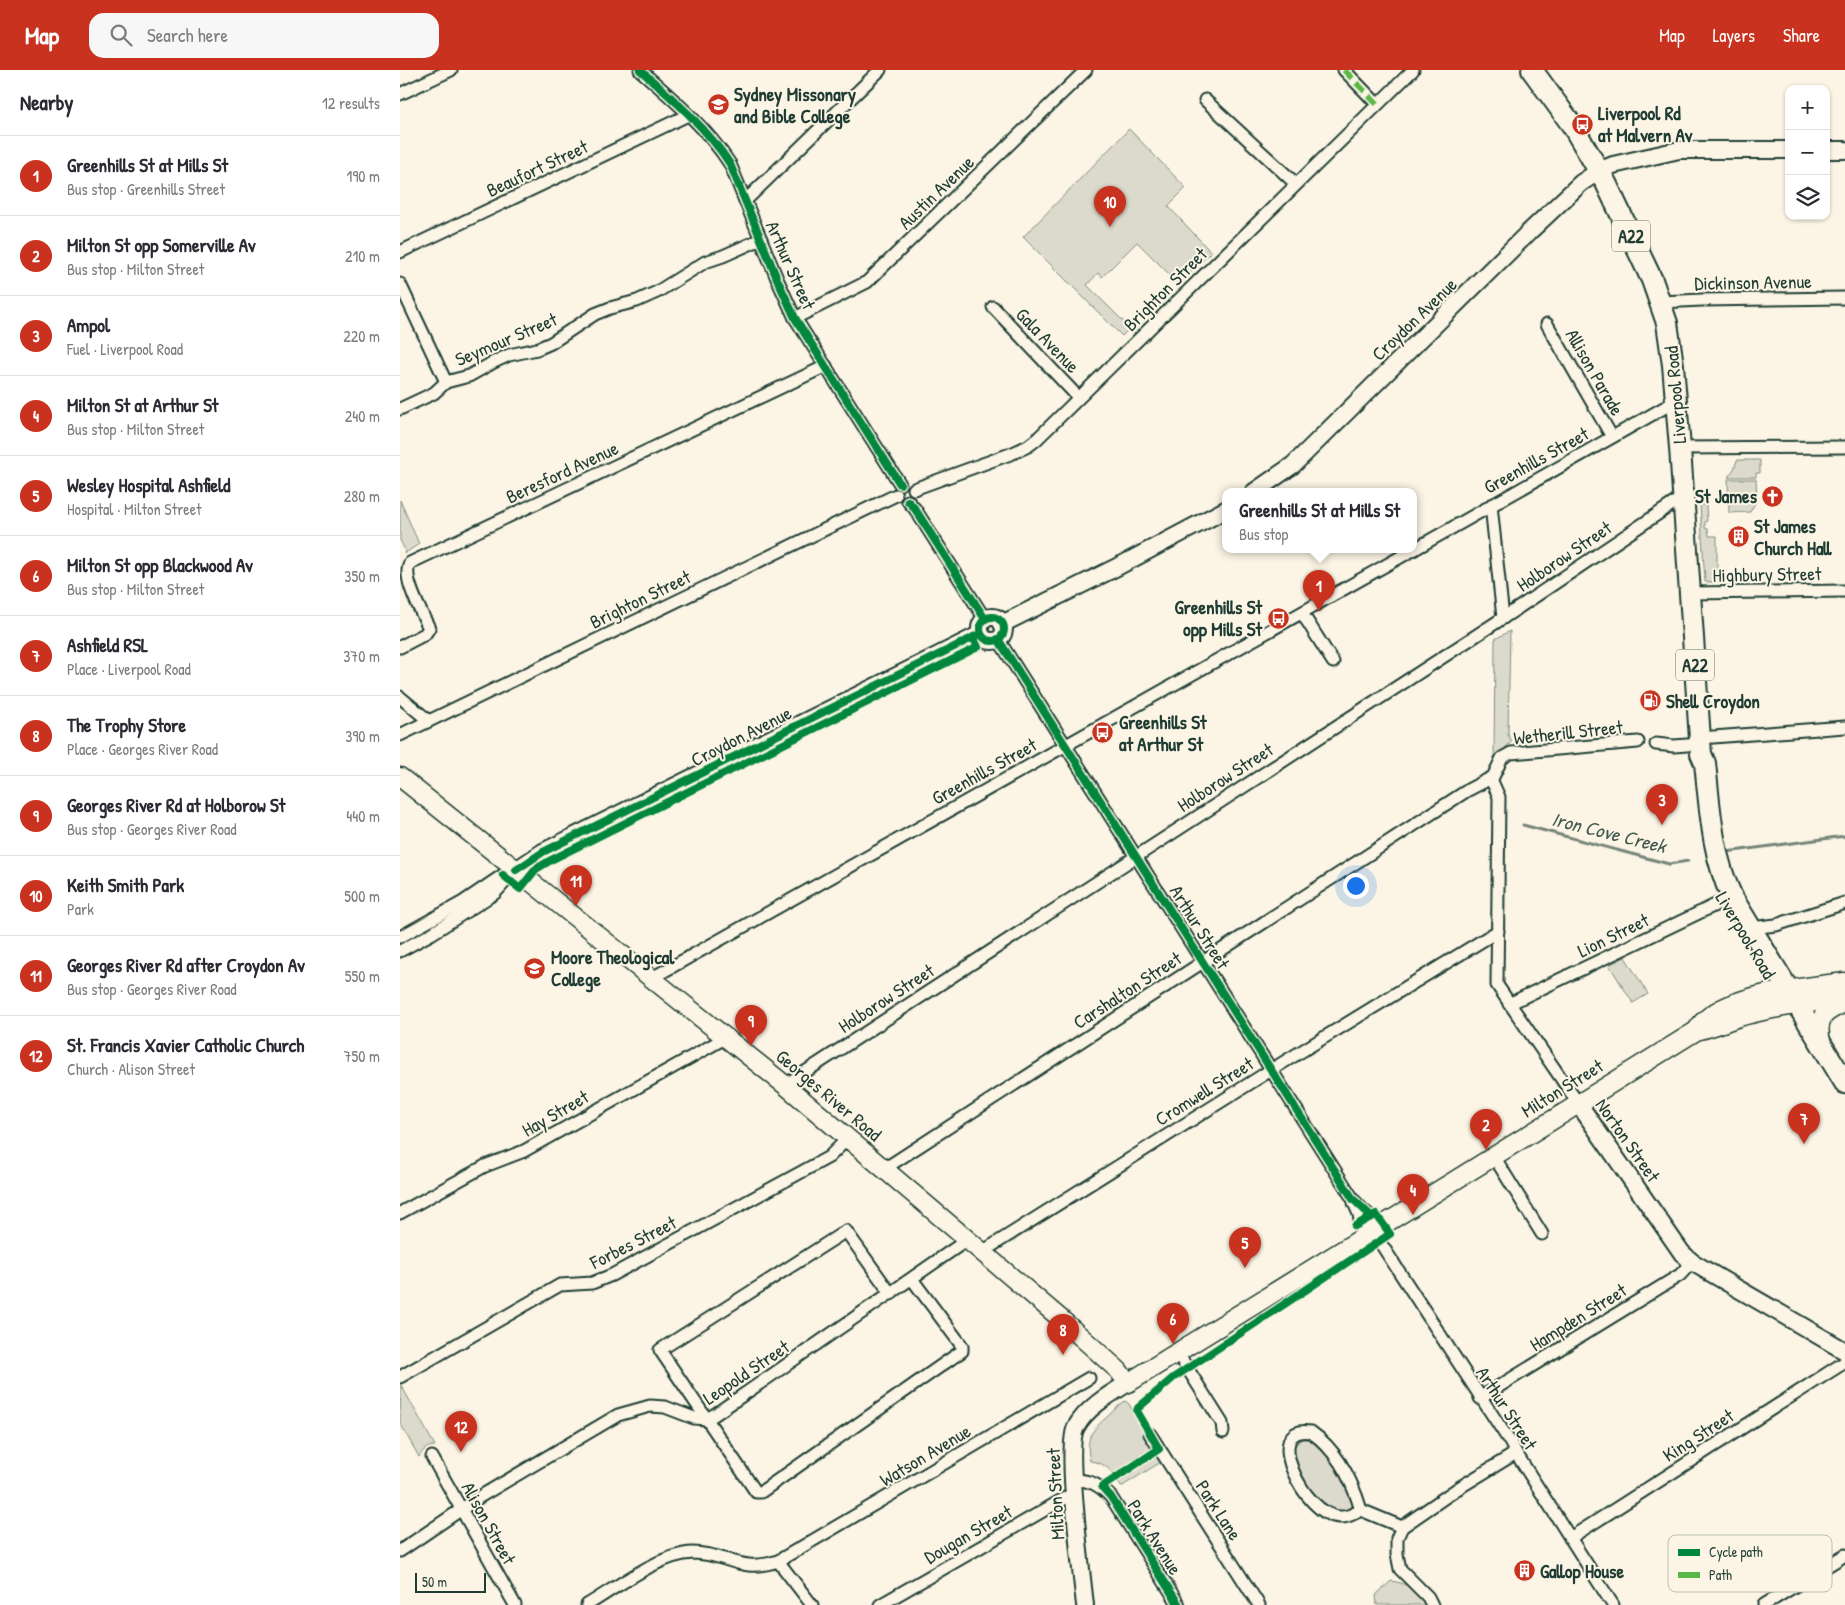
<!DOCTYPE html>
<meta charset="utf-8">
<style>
:root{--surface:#fff;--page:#f7f7f7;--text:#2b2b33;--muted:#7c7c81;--line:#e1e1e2;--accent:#c8321e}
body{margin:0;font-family:"Patrick Hand",sans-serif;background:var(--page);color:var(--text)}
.controls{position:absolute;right:15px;top:15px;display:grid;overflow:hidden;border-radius:10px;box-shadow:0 1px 4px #0004}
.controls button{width:45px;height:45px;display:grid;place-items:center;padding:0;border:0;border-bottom:1px solid var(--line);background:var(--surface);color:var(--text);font:25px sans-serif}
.scale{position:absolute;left:15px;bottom:12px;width:71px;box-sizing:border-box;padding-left:5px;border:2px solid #1f3d34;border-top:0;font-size:14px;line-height:18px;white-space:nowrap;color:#1f3d34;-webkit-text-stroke:4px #fcf5e5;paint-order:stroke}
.you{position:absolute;left:955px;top:815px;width:18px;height:18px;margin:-12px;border:4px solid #fff;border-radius:50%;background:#1a73e8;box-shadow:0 0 0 8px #1a73e833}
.badge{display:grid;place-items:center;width:32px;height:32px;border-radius:50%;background:var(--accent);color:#fff;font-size:16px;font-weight:700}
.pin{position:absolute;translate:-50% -41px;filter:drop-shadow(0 1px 2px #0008)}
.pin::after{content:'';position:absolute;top:26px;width:18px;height:15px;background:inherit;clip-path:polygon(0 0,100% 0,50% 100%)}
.popup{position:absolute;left:822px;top:418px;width:195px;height:65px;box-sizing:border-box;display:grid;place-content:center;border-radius:10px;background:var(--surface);filter:drop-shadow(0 1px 4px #0005);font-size:16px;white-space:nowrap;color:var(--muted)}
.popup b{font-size:19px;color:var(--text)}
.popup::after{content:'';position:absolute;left:50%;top:100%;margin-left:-10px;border:10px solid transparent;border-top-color:var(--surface)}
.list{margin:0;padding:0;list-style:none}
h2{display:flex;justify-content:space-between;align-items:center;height:65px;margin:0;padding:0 20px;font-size:21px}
h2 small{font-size:16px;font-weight:400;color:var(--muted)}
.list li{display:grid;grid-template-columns:32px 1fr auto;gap:15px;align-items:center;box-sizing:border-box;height:80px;padding:0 20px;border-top:1px solid var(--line)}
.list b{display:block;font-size:19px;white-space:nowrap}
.list p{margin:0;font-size:16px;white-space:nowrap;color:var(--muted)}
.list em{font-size:16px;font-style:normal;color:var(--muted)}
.icon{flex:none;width:28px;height:28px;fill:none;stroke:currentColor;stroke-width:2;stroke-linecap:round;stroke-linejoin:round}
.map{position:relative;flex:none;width:1445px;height:1535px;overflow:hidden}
header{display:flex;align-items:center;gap:30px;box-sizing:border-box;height:70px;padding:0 25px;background:var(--accent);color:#fff}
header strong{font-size:24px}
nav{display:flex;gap:28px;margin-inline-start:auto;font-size:18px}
.search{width:350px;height:45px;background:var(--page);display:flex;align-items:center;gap:12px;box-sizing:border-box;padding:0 18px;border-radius:15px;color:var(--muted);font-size:19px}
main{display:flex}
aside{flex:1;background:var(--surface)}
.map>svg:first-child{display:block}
.green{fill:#dcdacc;stroke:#7e8c80}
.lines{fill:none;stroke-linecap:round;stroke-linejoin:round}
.stream{stroke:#758479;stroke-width:3}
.street-casing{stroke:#1f3d34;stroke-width:15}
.secondary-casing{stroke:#1f3d34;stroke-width:20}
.primary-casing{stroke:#1f3d34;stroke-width:21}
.highway-casing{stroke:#1f3d34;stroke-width:24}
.street{stroke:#fcf5e5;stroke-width:11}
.secondary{stroke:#fcf5e5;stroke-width:16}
.primary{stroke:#fcf5e5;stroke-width:18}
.highway{stroke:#fcf5e5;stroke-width:20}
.quiet{stroke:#58b947;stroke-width:6;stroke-dasharray:12 6;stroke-linecap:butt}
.cycleway-casing{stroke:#fcf5e5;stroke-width:11}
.cycleway{stroke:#00873e;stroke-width:8}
.labels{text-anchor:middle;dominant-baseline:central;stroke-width:4;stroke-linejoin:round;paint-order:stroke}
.shield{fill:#fcf5e5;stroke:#617469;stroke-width:1}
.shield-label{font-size:18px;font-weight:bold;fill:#1f3d34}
.poi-label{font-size:19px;font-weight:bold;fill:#1f3d34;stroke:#fcf5e5;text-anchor:start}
.street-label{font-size:19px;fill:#1f3d34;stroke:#fcf5e5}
.water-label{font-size:20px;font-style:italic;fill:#435a51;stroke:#fcf5e5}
.key{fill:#fcf5e5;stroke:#babeb0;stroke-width:1}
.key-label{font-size:14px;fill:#1f3d34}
</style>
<header>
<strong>Map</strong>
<div class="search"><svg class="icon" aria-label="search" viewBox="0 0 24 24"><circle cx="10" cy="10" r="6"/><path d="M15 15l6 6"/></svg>Search here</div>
<nav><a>Map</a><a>Layers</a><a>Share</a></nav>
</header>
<main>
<aside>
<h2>Nearby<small>12 results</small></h2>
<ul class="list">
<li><span class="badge">1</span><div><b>Greenhills St at Mills St</b><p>Bus stop · Greenhills Street</p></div><em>190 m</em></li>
<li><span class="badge">2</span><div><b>Milton St opp Somerville Av</b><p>Bus stop · Milton Street</p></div><em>210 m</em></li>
<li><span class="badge">3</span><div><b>Ampol</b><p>Fuel · Liverpool Road</p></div><em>220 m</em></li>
<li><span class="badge">4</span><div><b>Milton St at Arthur St</b><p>Bus stop · Milton Street</p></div><em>240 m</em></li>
<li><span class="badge">5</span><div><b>Wesley Hospital Ashfield</b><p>Hospital · Milton Street</p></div><em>280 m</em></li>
<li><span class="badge">6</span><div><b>Milton St opp Blackwood Av</b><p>Bus stop · Milton Street</p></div><em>350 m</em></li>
<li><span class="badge">7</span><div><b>Ashfield RSL</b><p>Place · Liverpool Road</p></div><em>370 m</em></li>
<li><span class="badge">8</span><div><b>The Trophy Store</b><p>Place · Georges River Road</p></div><em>390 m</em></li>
<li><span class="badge">9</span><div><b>Georges River Rd at Holborow St</b><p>Bus stop · Georges River Road</p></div><em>440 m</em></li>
<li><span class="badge">10</span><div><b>Keith Smith Park</b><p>Park</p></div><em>500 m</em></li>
<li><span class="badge">11</span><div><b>Georges River Rd after Croydon Av</b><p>Bus stop · Georges River Road</p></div><em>550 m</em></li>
<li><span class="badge">12</span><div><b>St. Francis Xavier Catholic Church</b><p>Church · Alison Street</p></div><em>750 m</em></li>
</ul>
</aside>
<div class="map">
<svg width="1445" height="1535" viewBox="0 0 1445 1535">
<rect width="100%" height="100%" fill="#fcf5e5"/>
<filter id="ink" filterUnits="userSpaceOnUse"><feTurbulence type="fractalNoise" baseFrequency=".02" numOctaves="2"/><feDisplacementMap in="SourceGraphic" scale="10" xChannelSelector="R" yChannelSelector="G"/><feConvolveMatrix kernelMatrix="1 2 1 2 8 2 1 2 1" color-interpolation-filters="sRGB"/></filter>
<g filter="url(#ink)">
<g class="green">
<path d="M729 59 786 118 768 136 811 182 779 214 737 172 702 207 698 203 687 215 730 258 722 266 623 167Z"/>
<path d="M1337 390H1360V403H1356V407H1328L1334 399Z"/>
<path d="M1328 409H1356L1357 430 1350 442 1329 443Z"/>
<path d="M0 430 19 474 4 484 5 480 0 470Z"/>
<path d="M1300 435H1306L1307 451 1305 452V458L1308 459 1309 466H1317V512H1305Z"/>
<path d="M1110 561 1108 665 1112 671 1094 689 1095 569Z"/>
<path d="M1225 887 1248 924 1233 933 1209 895Z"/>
<path d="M1 1315 35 1376C27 1376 23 1380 19 1387L0 1353Z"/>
<path d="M725 1331 729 1334 761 1392 721 1417C713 1403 708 1393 690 1391 685 1368 691 1361 707 1347 713 1341 719 1335 725 1331Z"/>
<path d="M902 1369 915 1370C929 1383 953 1416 954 1436 949 1441 946 1442 940 1441 914 1437 898 1400 893 1377Z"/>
<path d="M991 1511C1007 1513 1018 1520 1025 1535H977L976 1525Z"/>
</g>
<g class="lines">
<g class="stream">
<path d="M1123 755 1269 794 1288 791"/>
<path d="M1326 782 1445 766"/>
</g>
<defs>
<g id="street">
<path d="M240 0C272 28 307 58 330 94L378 211 395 248 500 414"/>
<path d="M944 0 977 34"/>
<path d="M0 24 51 0"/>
<path d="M805 30 896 114"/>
<path d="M345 131 480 0"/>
<path d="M0 182 288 45"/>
<path d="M0 214 46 312"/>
<path d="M1261 232 1302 230 1445 228"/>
<path d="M593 237 678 327"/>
<path d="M395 248 467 212 686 0"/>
<path d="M1147 254 1212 367"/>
<path d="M0 339 34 323 46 312 69 306 94 292 109 285 137 279 151 273 195 244 210 238 237 231 257 222 305 192 323 186 361 169"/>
<path d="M1280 378 1445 377"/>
<path d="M514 419 613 383 628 376 636 370 1013 0"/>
<path d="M508 431 515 439 585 549"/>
<path d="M1091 435 1103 548"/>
<path d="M1013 480 1276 331"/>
<path d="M1290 523 1445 521"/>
<path d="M902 543 933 592"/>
<path d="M598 569 953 1129 964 1141 982 1155"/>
<path d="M0 577 25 564 29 558C22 543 1 507 10 493L426 296"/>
<path d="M0 627 29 651"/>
<path d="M0 665 496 425"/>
<path d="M1300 668 1445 657"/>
<path d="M1256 674 1274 676 1300 674"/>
<path d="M1091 709 1099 727 1097 915 1178 1033"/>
<path d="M1351 858 1376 855 1445 833"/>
<path d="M0 867 63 832 103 805 113 801"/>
<path d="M0 881 31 864 95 823 116 800"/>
<path d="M252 908 1013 480"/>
<path d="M1109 934 1332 827"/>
<path d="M385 1015 1103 548 1283 427"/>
<path d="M1093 1085 1142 1164"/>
<path d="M484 1099 1068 720 1093 707 1102 688 1111 683 1238 672"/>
<path d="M954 1133 959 1144 962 1166"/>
<path d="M0 1143 85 1096 124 1081 325 968"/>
<path d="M972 1160 1110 1372 1116 1383 1213 1535"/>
<path d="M582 1182 871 1000 1098 861"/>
<path d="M491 1224 446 1161 260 1280 356 1422H361L562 1281V1276L512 1209"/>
<path d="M777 1282 822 1353 823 1362"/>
<path d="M0 1307 160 1215 192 1213 212 1205 429 1087 448 1068"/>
<path d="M1080 1328 1280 1205 1292 1192"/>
<path d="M750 1364 859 1535"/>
<path d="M32 1387 115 1535"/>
<path d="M674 1410C691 1410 699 1415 711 1427L779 1535"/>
<path d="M961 1440C952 1410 937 1380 911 1362 861 1353 903 1446 940 1447 948 1448 954 1443 961 1440L1002 1457"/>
<path d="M1170 1468 1445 1292"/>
<path d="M0 1481 81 1426 218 1345 250 1336 265 1337 294 1348 306 1349 314 1345 567 1170"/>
<path d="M378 1491 412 1535"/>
<path d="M187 1535C216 1518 259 1484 293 1483 327 1483 339 1504 378 1491L689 1308"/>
<path d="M480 1535 674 1423"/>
<path d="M1032 1535 1028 1527 1000 1499 997 1484V1468L1002 1457 1057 1419 1116 1383"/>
<path d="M1364 1535 1445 1485"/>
</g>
<g id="secondary">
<path d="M1426 80H1445"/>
<path d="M854 422 893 395 1129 162 1181 113 1199 101 1213 95 1279 80H1389"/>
<circle cx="592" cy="559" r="12"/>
<path d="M602 554 719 496 825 440"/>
<path d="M116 800 143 782 581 564"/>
<path d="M1178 1033 1282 1183 1292 1192 1445 1281"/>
<path d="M685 1535C682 1506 665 1376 676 1357 686 1338 710 1324 728 1313"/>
</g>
<g id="primary">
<path d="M0 707 385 1015 661 1249 718 1300 728 1313 1296 961C1299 957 1302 952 1306 949 1335 923 1407 917 1445 912"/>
<path d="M1299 960C1316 957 1332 948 1350 944 1381 936 1413 932 1445 928"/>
<path d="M1421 972C1416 948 1423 942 1445 933"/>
</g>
<path id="highway" d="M1132 0 1172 55 1206 113 1252 210 1267 253 1273 295 1280 378 1301 684 1305 693C1310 739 1312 785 1332 827L1445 1013"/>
</defs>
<use href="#street" class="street-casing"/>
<use href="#secondary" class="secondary-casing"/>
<use href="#primary" class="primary-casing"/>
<use href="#highway" class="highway-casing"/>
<use href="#street" class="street"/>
<use href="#secondary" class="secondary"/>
<use href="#primary" class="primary"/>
<use href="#highway" class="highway"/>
<path class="quiet" d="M944 0 977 34"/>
<defs>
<g id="cycleway">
<path d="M240 0C272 28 307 58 330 94L378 211 395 248 500 414"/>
<path d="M508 431 515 439 585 549"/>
<circle cx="592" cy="559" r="12"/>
<path d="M598 569 953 1129 972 1147"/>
<path d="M116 800 143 782 580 564"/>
<path d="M103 805 120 819 136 799 151 790 578 577 573 567"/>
<path d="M779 1535 711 1427 702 1417 759 1379 737 1341 738 1338 773 1308 990 1164 976 1144 955 1156"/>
</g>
</defs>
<use href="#cycleway" class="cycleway-casing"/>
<use href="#cycleway" class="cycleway"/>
</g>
</g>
<defs>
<symbol id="university-disc" viewBox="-11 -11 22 22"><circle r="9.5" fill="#c8321e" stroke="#fcf5e5"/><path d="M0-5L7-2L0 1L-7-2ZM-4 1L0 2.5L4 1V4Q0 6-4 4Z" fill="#fff"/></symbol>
<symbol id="bus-disc" viewBox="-11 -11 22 22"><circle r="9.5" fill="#c8321e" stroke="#fcf5e5"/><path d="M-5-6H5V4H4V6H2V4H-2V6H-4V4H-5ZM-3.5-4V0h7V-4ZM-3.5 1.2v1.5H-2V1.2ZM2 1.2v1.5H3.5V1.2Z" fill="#fff"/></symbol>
<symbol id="church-disc" viewBox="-11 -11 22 22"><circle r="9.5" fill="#c8321e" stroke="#fcf5e5"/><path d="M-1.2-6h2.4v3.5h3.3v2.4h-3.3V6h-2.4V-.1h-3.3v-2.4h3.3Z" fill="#fff"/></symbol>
<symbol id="building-disc" viewBox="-11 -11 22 22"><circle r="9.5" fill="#c8321e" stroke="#fcf5e5"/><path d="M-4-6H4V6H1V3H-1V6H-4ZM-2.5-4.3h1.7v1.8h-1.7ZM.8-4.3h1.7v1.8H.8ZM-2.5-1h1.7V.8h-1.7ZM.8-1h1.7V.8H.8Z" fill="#fff"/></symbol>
<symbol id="fuel-disc" viewBox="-11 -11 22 22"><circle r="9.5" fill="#c8321e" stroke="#fcf5e5"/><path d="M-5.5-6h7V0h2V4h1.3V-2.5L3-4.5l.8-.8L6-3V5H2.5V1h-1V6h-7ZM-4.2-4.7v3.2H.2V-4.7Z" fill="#fff"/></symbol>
<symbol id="school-disc" viewBox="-11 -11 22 22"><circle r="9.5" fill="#c8321e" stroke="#fcf5e5"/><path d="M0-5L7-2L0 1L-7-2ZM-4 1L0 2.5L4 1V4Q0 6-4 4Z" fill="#fff"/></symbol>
</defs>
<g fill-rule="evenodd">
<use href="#university-disc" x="306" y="22" width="25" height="25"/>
<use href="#bus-disc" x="1170" y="42" width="25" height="25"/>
<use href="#church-disc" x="1360" y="414" width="25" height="25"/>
<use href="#building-disc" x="1326" y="454" width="25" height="25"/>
<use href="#bus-disc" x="866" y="536" width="25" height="25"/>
<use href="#fuel-disc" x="1238" y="618" width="25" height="25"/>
<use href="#bus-disc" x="690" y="650" width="25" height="25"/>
<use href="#school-disc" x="122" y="886" width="25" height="25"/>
<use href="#building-disc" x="1112" y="1488" width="25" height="25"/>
</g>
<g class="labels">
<g class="shield">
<rect x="1212" y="150.5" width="38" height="31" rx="4"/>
<rect x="1276" y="579.5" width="38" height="31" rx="4"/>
</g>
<g class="shield-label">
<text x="1231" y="166">A22</text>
<text x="1295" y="595">A22</text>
</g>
<g class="poi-label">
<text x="334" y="24">Sydney Missonary<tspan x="334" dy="22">and Bible College</tspan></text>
<text x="1198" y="43">Liverpool Rd<tspan x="1198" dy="22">at Malvern Av</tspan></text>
<text x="1357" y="426" text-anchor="end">St James</text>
<text x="1354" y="456">St James<tspan x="1354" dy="22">Church Hall</tspan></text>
<text x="862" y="537" text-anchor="end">Greenhills St<tspan x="862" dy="22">opp Mills St</tspan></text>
<text x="1266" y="631">Shell Croydon</text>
<text x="719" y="652">Greenhills St<tspan x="719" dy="22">at Arthur St</tspan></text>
<text x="151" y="887">Moore Theological<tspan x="151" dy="22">College</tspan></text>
<text x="1140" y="1501">Gallop House</text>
</g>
<g class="street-label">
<text transform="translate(137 98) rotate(-25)">Beaufort Street</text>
<text transform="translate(536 122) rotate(-44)">Austin Avenue</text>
<text transform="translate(391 195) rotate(66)">Arthur Street</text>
<text transform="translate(1353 212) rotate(-1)">Dickinson Avenue</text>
<text transform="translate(765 219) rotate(-45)">Brighton Street</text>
<text transform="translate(1014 249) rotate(-44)">Croydon Avenue</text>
<text transform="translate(106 269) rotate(-23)">Seymour Street</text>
<text transform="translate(648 270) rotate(46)">Gala Avenue</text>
<text transform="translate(1195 302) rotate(60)">Allison Parade</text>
<text transform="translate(1275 325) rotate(-95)">Liverpool Road</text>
<text transform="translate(1136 390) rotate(-29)">Greenhills Street</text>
<text transform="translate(162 402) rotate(-25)">Beresford Avenue</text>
<text transform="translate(1164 486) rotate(-34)">Holborow Street</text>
<text transform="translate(1367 504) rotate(-1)">Highbury Street</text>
<text transform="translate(240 529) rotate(-26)">Brighton Street</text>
<text transform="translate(1168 662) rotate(-6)">Wetherill Street</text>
<text transform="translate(341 666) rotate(-27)">Croydon Avenue</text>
<text transform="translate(584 701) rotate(-29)">Greenhills Street</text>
<text transform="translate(825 707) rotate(-33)">Holborow Street</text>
<text transform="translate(800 857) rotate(58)">Arthur Street</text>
<text transform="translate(1213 865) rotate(-26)">Lion Street</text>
<text transform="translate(1346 865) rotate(59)">Liverpool Road</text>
<text transform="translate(727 920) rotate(-33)">Carshalton Street</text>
<text transform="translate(486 928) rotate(-33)">Holborow Street</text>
<text transform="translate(1162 1018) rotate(-32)">Milton Street</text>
<text transform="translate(804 1021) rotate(-32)">Cromwell Street</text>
<text transform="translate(429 1025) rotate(40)">Georges River Road</text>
<text transform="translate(155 1043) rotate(-30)">Hay Street</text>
<text transform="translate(1228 1070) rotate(55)">Norton Street</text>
<text transform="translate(233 1172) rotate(-27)">Forbes Street</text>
<text transform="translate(1178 1247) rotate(-32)">Hampden Street</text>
<text transform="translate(346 1302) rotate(-34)">Leopold Street</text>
<text transform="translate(1107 1338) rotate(57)">Arthur Street</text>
<text transform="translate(1298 1365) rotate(-33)">King Street</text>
<text transform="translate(525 1385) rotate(-31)">Watson Avenue</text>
<text transform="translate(655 1424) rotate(-93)">Milton Street</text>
<text transform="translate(819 1440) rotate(57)">Park Lane</text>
<text transform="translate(89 1453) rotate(61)">Alison Street</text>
<text transform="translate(568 1464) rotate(-30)">Dougan Street</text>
<text transform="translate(755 1467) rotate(58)">Park Avenue</text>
</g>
<g class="water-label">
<text transform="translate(1209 762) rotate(14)">Iron Cove Creek</text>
</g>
</g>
<rect x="1268" y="1465" width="164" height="57" rx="8" class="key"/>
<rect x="1278" y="1479" width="22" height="7" fill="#00873e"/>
<rect x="1278" y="1502" width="22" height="6" fill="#58b947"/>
<g class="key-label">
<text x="1309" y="1487">Cycle path</text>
<text x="1309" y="1510">Path</text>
</g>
</svg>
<div class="controls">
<button>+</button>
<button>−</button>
<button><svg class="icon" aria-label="layers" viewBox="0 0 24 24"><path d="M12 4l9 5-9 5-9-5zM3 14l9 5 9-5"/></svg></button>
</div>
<div class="scale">50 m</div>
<div class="you"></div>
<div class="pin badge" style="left:919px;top:541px">1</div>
<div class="popup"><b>Greenhills St at Mills St</b>Bus stop</div>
<div class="pin badge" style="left:1086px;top:1080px">2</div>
<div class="pin badge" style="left:1262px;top:755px">3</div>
<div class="pin badge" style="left:1013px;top:1145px">4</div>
<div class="pin badge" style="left:845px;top:1198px">5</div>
<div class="pin badge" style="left:773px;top:1274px">6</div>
<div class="pin badge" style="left:1404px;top:1074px">7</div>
<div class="pin badge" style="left:663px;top:1285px">8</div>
<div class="pin badge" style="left:351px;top:976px">9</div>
<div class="pin badge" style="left:710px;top:157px">10</div>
<div class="pin badge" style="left:176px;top:836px">11</div>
<div class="pin badge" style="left:61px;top:1382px">12</div>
</div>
</main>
